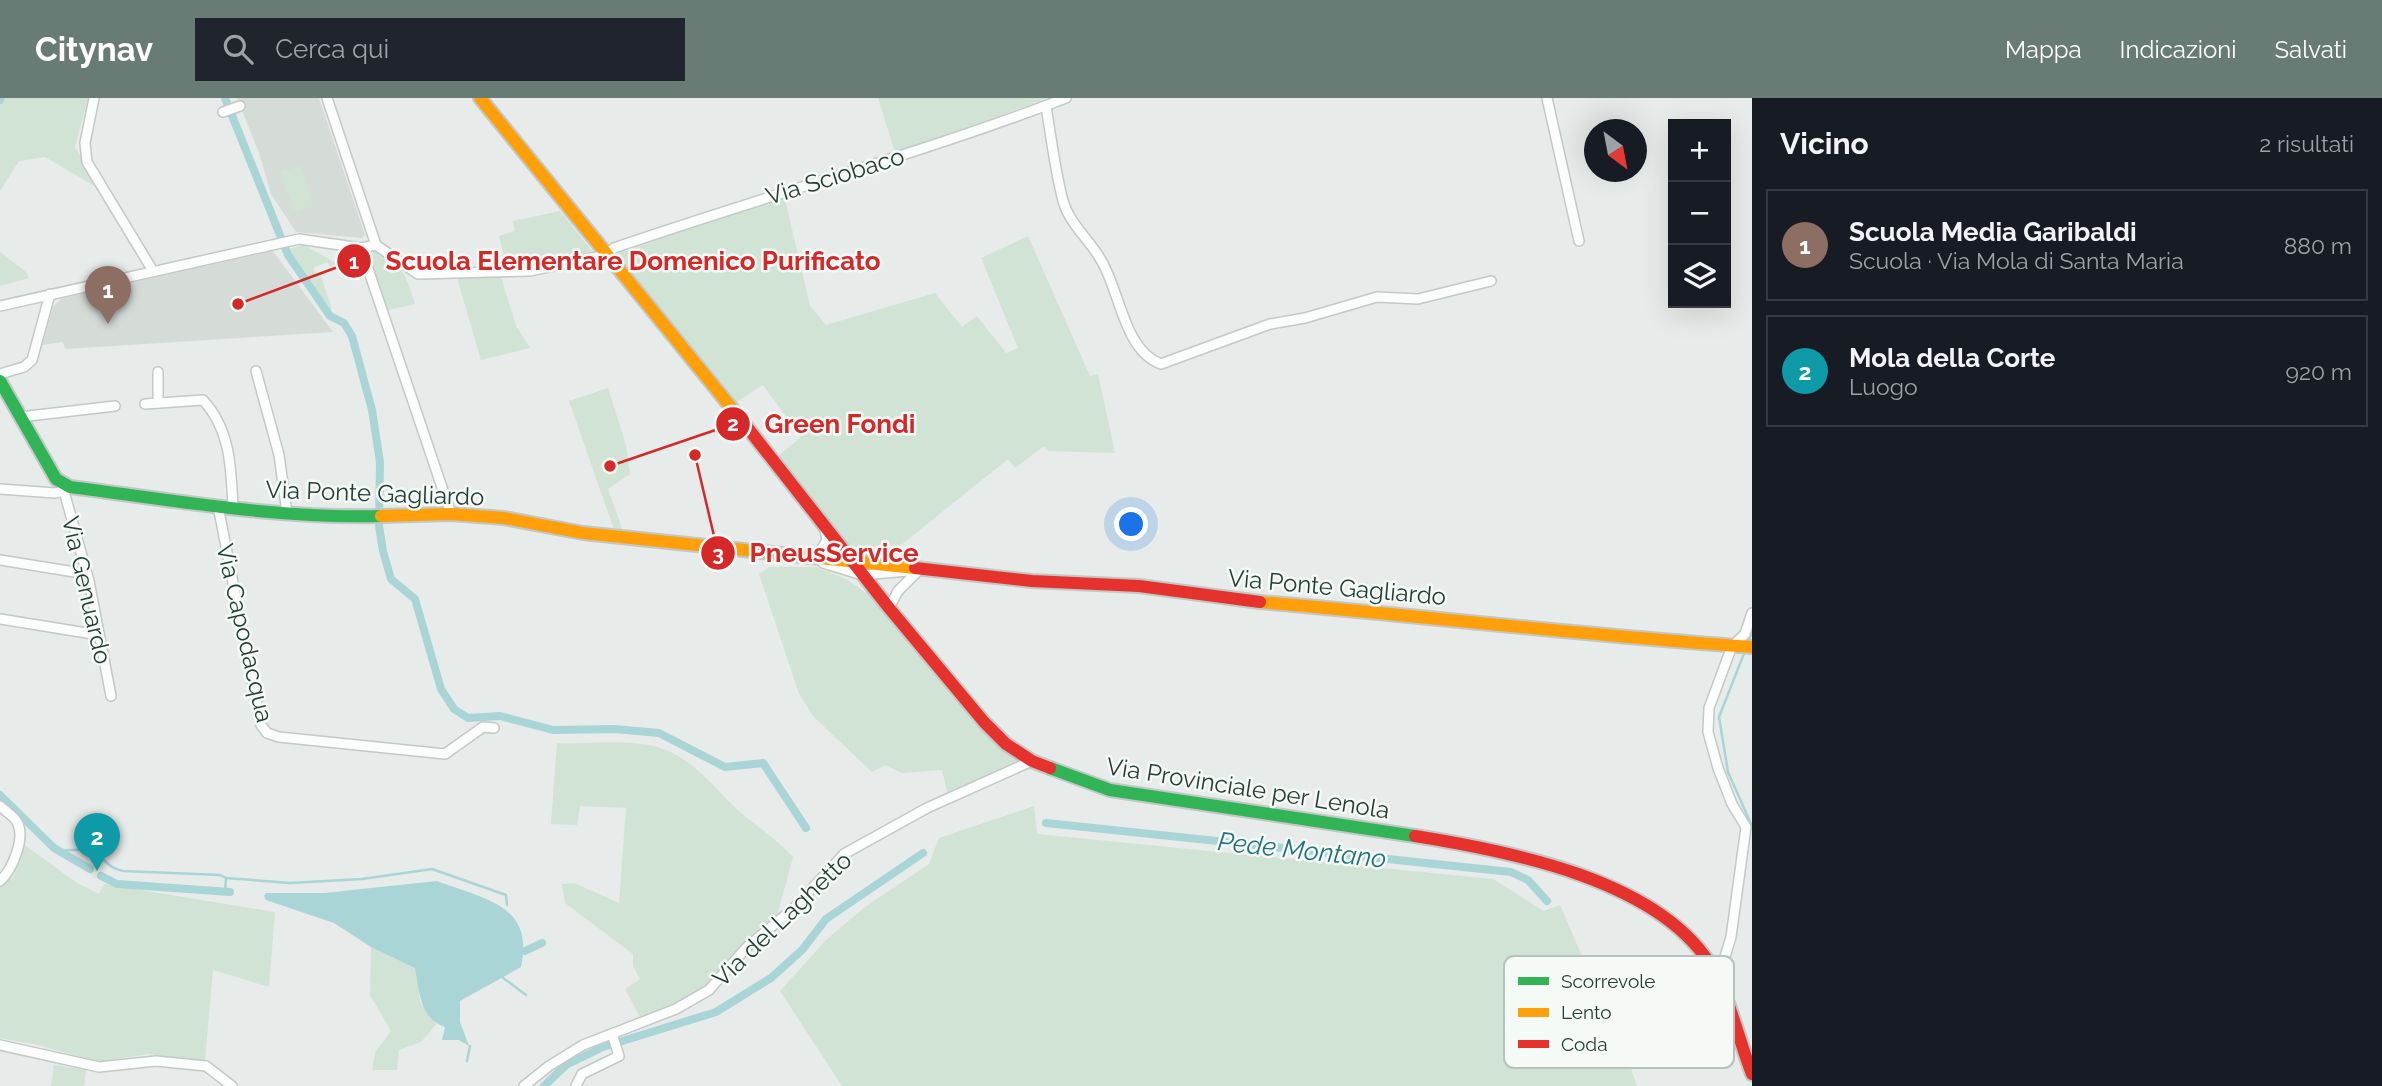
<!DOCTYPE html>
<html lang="it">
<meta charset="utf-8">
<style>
:root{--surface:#171b24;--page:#20242c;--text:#f1f3f6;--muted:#9ea1a6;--line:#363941;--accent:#687b74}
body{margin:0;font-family:Raleway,sans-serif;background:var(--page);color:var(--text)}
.controls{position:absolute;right:21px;top:21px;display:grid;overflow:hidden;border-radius:0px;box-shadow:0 7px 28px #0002}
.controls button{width:63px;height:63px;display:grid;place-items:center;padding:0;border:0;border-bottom:2px solid var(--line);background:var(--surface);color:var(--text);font:35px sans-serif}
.compass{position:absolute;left:1584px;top:21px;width:63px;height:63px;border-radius:50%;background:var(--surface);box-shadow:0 7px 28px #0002;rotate:148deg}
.you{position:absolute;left:1132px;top:427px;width:24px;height:24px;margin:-18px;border:5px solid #fff;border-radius:50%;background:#1a73e8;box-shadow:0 0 0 10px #1a73e833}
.badge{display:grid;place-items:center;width:46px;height:46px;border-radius:50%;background:var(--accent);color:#fff;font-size:23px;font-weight:700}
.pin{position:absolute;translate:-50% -58px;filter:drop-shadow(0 2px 4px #0008)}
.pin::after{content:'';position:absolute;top:37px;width:24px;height:21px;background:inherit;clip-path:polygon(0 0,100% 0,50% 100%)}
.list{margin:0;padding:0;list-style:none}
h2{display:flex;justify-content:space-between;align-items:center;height:91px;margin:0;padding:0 28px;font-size:30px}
h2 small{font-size:23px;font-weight:400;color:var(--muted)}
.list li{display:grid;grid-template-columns:46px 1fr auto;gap:21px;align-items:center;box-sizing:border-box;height:112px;margin:0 14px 14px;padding:0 14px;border:2px solid var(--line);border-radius:0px}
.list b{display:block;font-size:26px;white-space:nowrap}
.list p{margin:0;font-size:23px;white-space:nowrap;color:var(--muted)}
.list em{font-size:23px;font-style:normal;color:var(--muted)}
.icon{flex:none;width:38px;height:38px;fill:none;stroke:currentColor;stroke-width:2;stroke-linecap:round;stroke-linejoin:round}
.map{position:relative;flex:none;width:1752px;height:988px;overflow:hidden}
header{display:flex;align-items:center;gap:42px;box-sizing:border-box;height:98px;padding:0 35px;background:var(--accent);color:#fff}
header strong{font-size:33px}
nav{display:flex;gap:38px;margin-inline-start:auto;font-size:24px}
.search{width:490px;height:63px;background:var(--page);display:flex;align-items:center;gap:18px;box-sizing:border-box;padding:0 24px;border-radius:0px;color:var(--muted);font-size:26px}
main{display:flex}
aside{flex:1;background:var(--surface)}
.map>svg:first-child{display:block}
.built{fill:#d5dcd8}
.green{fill:#d1e3d5}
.water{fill:#aad5d7}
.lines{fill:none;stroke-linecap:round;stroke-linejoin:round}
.stream{stroke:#aad5d7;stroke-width:2.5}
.canal{stroke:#aad5d7;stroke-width:8}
.street-casing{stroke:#c4c8c6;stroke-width:12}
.fast-casing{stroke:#c2c8c6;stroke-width:16}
.slow-casing{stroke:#c2c8c6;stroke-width:16}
.jam-casing{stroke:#c2c8c6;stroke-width:16}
.street{stroke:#fbfcfc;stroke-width:9}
.fast{stroke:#30b455;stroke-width:12}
.slow{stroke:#ff9f0a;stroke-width:12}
.jam{stroke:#e5322d;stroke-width:12}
.labels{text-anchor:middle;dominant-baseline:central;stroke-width:5;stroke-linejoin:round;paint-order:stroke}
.street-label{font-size:24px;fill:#243e35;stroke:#f5faf7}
.water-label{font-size:26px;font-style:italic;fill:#217278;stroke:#f5faf7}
.key{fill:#f5faf7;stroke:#b6c2bd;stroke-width:2}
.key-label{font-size:19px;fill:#243e35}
.leader{fill:none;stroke:#d62828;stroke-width:2.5}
.callout-dot{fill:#d62828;stroke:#f5faf7;stroke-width:2.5}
.mark-label{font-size:21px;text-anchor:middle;font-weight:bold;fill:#fff}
.callout-label{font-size:26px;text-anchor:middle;font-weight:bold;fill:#d62828;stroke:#f5faf7;stroke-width:5;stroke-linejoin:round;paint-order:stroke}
</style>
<header>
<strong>Citynav</strong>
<div class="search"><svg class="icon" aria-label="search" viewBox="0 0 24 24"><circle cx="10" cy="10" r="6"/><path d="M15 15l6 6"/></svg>Cerca qui</div>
<nav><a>Mappa</a><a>Indicazioni</a><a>Salvati</a></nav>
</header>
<main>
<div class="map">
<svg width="1752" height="988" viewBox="0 0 1752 988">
<rect width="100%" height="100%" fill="#e7ebe9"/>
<g class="built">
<path d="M237 0H319L365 137 362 140 296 134 271 96 259 55Z"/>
<path d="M273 153 333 234 65 251 63 244 42 247 53 209 62 200Z"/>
</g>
<g class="green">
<path d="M4 0H88L75 49 96 83 93 87 45 59 19 63 0 93V6Z"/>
<path d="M878 0H1047L896 57Z"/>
<path d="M301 68 313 108 294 114 281 74Z"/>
<path d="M784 97 810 208 826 227 935 195 962 229 977 218 1006 255 1018 250 981 160 1028 138 1090 278 1098 276 1115 355 1048 353 1044 348 1015 370 1008 361 895 452 886 442 861 461 777 359 801 339 763 287 735 305 614 157Z"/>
<path d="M560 113 593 154 529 170 507 169 499 138 515 133 513 123Z"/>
<path d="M304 147 336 165 331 169 327 164 313 170 316 176 320 175 332 211 329 213 288 151Z"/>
<path d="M374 152C404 170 404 172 415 206L388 212 372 165 370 157Z"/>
<path d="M0 154 25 173 29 180 0 188Z"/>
<path d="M501 179 516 228 530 250 481 262 457 180Z"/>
<path d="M608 290 626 347 630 376 608 391 623 433 615 434 569 303Z"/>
<path d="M769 469H816L848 482 876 502 997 647 1019 663 948 697 942 672 902 675 885 667 872 674 814 619 799 596 759 476Z"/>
<path d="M557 645C586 646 620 642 649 647 693 655 716 695 748 721 764 733 779 744 793 759L777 818 705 887 681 904 640 919 625 891 640 881 633 868V856L565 805 562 786 574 785 619 805 626 710 580 708 577 727 551 726Z"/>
<path d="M1034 708 1037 736 1493 781 1544 813 1560 807 1585 865 1575 881 1591 912 1621 942 1637 988H842L780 893 827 841 865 809 929 766 939 740Z"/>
<path d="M22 745 77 785 99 796 104 786 275 814 269 889 213 872 205 963 148 956 98 964 38 947 0 940V790L14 777Z"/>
<path d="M371 849 416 870 420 904 436 926 421 944 399 952 397 972H372L375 955 391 933 370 897Z"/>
<path d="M54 967 86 972 84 988H51Z"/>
</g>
<path class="water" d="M437 783C483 801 535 806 521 869L460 903V924L469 948 459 942H442L445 929C420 921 419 892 415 870L371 849 334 825 266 802 264 798 266 795H324Z"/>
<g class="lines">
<g class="stream">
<path d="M1748 544 1752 534"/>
<path d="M1745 553 1719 619 1728 674 1752 728"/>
<path d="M59 753C72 752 89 749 99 758 109 766 110 770 123 773L220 777 226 780 225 793"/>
<path d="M226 780 290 785 362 781 432 771 506 797 507 807"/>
<path d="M502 879 526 897"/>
<path d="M467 963 470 948"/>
</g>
<g class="canal">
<path d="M225 0 288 157 330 218 344 225 352 238 372 312 380 364 379 428 383 453 391 481 415 501 441 591 454 611 468 620 500 618 553 632 615 631 659 635 725 669 763 665 806 730"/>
<path d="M0 2 1 0"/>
<path d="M0 697 54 750 90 771"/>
<path d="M1046 725 1511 774 1528 782 1547 803"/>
<path d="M101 778 117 786 230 794"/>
<path d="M525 853 542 845"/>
<path d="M544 988 566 967 603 949 716 914 771 880 802 852 826 821 923 755"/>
</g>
<defs>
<g id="street">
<path d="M94 0 85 45 87 64 153 173"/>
<path d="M327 0 376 147"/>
<path d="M1547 0 1579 143"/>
<path d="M1046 8C1051 39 1055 72 1063 103 1070 127 1090 142 1101 162 1120 193 1124 253 1161 266L1270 226 1305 220 1377 199 1418 201 1491 183"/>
<path d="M223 14 240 8"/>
<path d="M361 150 451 416"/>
<path d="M0 208 299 141 361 150 376 147 418 176 530 173 606 157 614 150C764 98 917 57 1066 0"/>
<path d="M256 273 279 357 287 415"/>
<path d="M158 274V305"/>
<path d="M0 276 24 269 32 262 50 196"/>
<path d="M145 306 203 302C231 332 231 371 233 410"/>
<path d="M20 319 115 308"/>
<path d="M62 386 89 483 111 598"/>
<path d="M0 391 55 395 64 393"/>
<path d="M218 408 261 627 267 635 279 639 445 656 483 629 494 630"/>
<path d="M808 460 821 452 827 442 824 427"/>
<path d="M0 462 87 476"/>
<path d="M823 465 862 477 908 473"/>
<path d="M889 510 898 493 919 472"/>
<path d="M0 521 99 537"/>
<path d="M0 708C5 713 14 718 17 724 26 740 12 772 0 783"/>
<path d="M1715 875 1724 862 1731 839 1746 729 1732 706 1718 670 1708 634 1709 610 1732 548 1745 536 1752 515"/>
<path d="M0 947 99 969 156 963 206 968 232 988"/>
<path d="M524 988 549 968 583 947 676 911 709 892 747 849 793 811 844 756 927 710 1032 663"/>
<path d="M576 988 582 976 619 958 612 936"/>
</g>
<g id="fast">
<path d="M0 283 56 381 70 389C173 402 277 421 381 418"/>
<path d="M1050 670 1110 692 1415 738"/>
</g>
<g id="slow">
<path d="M480 0 747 329"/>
<path d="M381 418 451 416 504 420 583 435 915 470"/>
<path d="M1260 504C1424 518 1588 538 1752 549"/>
</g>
<g id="jam">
<path d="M747 329 889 510 984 624 1006 646 1032 663 1050 670"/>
<path d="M915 470 1032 483 1139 488 1260 504"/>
<path d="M1415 738C1509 753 1662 782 1713 871 1729 899 1740 945 1752 976"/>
</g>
</defs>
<use href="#street" class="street-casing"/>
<use href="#fast" class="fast-casing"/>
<use href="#slow" class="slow-casing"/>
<use href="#jam" class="jam-casing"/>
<use href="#street" class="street"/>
<use href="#fast" class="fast"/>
<use href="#slow" class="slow"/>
<use href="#jam" class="jam"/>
</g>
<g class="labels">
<g class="street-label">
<text transform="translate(835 78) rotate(-17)">Via Sciobaco</text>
<text transform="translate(375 395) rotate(2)">Via Ponte Gagliardo</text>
<text transform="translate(1337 489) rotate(5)">Via Ponte Gagliardo</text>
<text transform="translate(87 492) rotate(77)">Via Genuardo</text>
<text transform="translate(245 535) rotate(77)">Via Capodacqua</text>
<text transform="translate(1248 690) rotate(9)">Via Provinciale per Lenola</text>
<text transform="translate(782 821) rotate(-44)">Via del Laghetto</text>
</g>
<g class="water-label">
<text transform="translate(1302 752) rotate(6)">Pede Montano</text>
</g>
</g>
<rect x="1504" y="858" width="230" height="112" rx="10" class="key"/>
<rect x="1518" y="879" width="31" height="8" fill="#30b455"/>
<rect x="1518" y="910" width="31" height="9" fill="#ff9f0a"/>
<rect x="1518" y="942" width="31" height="8" fill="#e5322d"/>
<g class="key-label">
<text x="1561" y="890">Scorrevole</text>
<text x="1561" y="921">Lento</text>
<text x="1561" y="953">Coda</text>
</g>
<path class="leader" d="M238 206L354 163M610 368L733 326M695 357L718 455"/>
<g class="callout-dot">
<circle cx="238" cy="206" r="7"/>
<circle cx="610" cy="368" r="7"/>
<circle cx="695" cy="357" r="7"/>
<circle cx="354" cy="163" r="18"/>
<circle cx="733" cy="326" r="18"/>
<circle cx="718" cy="455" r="18"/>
</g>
<g class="mark-label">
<text x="354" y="171">1</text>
<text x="733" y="333">2</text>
<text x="718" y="463">3</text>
</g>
<g class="callout-label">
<text x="633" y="172">Scuola Elementare Domenico Purificato</text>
<text x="840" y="335">Green Fondi</text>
<text x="834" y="464">PneusService</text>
</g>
</svg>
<div class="controls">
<button>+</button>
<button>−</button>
<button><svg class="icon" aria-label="layers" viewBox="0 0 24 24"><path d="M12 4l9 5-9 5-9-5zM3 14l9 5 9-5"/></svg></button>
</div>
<svg class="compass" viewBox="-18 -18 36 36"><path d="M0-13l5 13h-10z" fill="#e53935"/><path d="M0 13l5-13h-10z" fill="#9ea1a6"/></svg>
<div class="you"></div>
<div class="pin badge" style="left:108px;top:226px;background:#8d6e63">1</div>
<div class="pin badge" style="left:97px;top:773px;background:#0f9aa8">2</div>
</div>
<aside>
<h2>Vicino<small>2 risultati</small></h2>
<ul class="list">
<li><span class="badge" style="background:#8d6e63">1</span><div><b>Scuola Media Garibaldi</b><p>Scuola · Via Mola di Santa Maria</p></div><em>880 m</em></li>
<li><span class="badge" style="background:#0f9aa8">2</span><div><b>Mola della Corte</b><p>Luogo</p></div><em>920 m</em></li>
</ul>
</aside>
</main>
